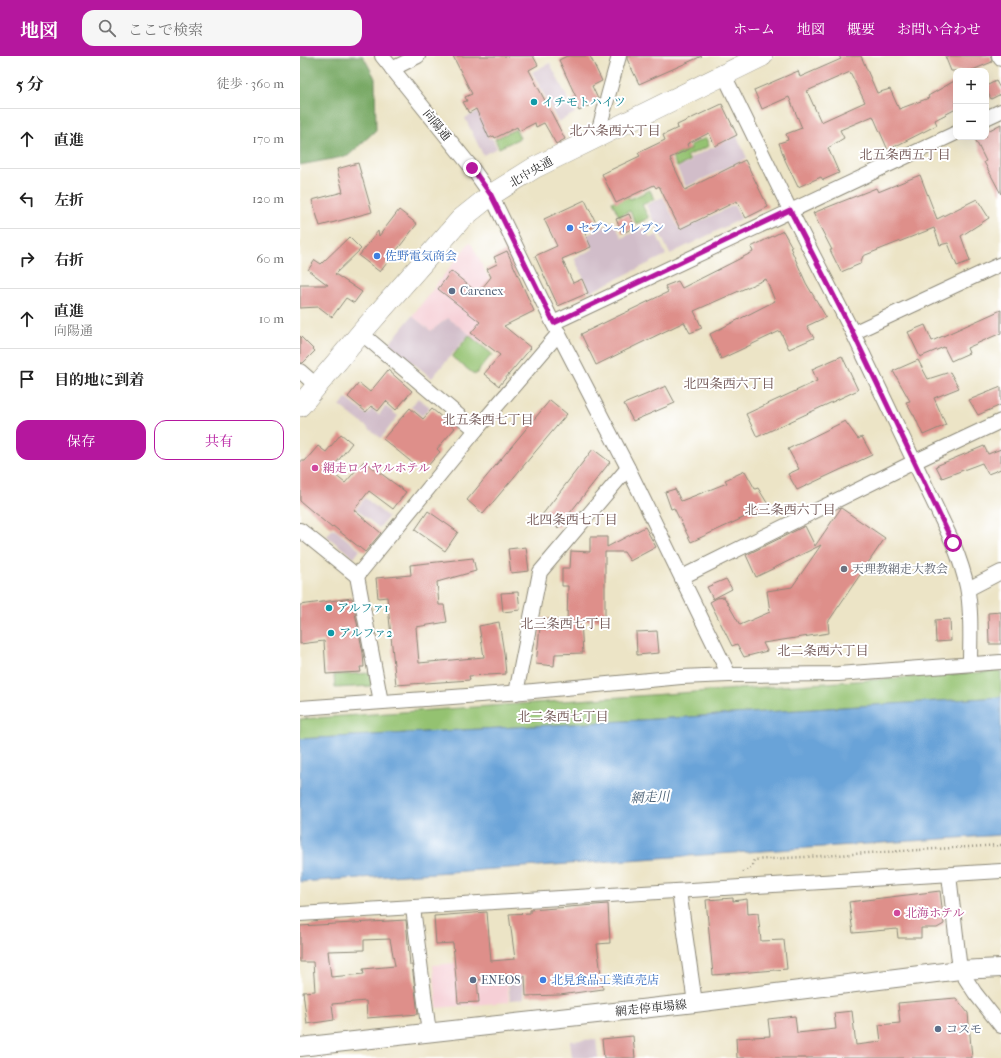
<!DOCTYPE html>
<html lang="ja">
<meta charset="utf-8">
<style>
:root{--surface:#fff;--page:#f6f6f6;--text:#222;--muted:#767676;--line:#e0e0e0;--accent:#b5179e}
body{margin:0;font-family:"IM FELL French Canon","Noto Serif JP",serif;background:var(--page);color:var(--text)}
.controls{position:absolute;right:12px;top:12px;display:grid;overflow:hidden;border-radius:8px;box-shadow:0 4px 16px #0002}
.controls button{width:36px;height:36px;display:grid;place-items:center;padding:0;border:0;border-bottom:1px solid var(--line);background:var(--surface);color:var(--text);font:20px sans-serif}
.stop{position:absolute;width:12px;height:12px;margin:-9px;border:3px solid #b5179e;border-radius:50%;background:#fff}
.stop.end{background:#b5179e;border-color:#fff;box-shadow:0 1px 4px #0008}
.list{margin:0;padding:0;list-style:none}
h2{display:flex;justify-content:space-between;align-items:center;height:52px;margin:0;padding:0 16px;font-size:17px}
h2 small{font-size:13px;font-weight:400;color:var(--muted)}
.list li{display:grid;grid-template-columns:26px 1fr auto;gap:12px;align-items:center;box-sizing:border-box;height:60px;padding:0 16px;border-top:1px solid var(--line)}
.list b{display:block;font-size:15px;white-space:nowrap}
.list p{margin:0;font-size:13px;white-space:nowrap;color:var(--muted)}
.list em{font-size:13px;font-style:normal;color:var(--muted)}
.actions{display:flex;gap:8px;padding:12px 16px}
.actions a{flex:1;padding:9px 0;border:1px solid var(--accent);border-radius:12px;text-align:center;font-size:14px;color:var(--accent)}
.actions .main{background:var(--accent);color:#fff}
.icon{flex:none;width:22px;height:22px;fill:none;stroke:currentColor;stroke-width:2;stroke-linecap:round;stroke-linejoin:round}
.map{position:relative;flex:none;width:701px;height:1002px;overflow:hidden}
header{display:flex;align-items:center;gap:24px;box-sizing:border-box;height:56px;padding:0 20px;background:var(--accent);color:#fff}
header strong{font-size:19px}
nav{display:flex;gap:22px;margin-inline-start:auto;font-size:14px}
.search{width:280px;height:36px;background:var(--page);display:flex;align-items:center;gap:10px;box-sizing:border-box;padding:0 14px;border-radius:12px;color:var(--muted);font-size:15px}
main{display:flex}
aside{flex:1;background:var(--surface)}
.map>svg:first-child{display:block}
.built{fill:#f6cfd6}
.industrial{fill:#d1bdc9}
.green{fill:#94c271;stroke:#60764e}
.forest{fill:#77a863;stroke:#516a47}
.water{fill:#69a3d8;stroke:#4a6782}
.building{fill:#de8f8a;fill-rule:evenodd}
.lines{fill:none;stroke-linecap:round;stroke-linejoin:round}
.minor-casing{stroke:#8c8878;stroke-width:16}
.major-casing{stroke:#8c8878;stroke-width:20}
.highway-casing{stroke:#8c8878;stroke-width:22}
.path{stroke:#8c8878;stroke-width:2.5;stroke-dasharray:1 3;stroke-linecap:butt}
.minor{stroke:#fff;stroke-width:14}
.major{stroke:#fff;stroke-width:18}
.highway{stroke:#fff;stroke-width:21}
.route{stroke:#b5179e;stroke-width:5}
.culture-dot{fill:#0f9aa8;stroke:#fff;stroke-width:1.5}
.shop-dot{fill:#3f7fe0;stroke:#fff;stroke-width:1.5}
.service-dot{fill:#5c6f8a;stroke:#fff;stroke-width:1.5}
.hotel-dot{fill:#d1479c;stroke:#fff;stroke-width:1.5}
.worship-dot{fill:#6b7280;stroke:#fff;stroke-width:1.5}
.labels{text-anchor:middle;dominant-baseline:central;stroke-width:4;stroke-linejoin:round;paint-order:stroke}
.culture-label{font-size:12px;fill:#0d838f;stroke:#fff;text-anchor:start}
.street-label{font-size:12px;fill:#2b2b2b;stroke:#fff}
.shop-label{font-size:12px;fill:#366cbe;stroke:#fff;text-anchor:start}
.service-label{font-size:12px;fill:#4e5e75;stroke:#fff;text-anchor:start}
.hotel-label{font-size:12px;fill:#b23c85;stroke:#fff;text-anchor:start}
.worship-label{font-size:12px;fill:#5b616d;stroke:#fff;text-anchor:start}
.neighbourhood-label{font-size:13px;fill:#6a4e4c;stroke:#fff}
.water-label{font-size:13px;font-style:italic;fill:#445b70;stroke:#fff}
</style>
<header>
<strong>地図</strong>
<div class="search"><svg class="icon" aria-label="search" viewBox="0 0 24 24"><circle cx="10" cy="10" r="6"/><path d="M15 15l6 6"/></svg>ここで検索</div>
<nav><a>ホーム</a><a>地図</a><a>概要</a><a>お問い合わせ</a></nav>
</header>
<main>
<aside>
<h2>5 分<small>徒歩 · 360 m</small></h2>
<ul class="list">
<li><svg class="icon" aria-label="ahead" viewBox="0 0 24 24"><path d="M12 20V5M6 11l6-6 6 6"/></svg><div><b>直進</b></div><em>170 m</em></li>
<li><svg class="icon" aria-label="left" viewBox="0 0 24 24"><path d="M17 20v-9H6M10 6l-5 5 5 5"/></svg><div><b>左折</b></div><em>120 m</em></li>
<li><svg class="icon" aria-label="right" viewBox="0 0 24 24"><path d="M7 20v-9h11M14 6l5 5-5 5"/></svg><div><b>右折</b></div><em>60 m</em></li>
<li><svg class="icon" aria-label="ahead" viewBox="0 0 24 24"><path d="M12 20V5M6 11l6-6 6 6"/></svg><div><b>直進</b><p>向陽通</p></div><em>10 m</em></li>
<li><svg class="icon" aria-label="arrive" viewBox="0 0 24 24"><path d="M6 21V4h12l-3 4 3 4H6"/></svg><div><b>目的地に到着</b></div></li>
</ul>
<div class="actions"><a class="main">保存</a><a>共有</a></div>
</aside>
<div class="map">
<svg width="701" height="1002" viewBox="0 0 701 1002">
<rect width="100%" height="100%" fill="#fff"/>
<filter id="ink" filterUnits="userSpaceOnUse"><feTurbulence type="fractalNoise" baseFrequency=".025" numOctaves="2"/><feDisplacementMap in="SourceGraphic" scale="8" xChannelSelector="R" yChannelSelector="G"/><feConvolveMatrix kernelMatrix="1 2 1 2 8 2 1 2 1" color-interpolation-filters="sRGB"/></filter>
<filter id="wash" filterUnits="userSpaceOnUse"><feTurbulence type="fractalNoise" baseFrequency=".012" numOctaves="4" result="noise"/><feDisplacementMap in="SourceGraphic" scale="16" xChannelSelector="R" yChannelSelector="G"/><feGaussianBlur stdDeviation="0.9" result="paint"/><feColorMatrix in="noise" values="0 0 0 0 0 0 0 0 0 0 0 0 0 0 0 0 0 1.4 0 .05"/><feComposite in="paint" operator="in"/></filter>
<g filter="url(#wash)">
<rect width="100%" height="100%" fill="#ece4c6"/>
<g class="built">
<path d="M169 187 172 189 204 253 181 288 148 262 131 275 112 260Z"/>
<path d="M205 903 209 946 137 952 133 909Z"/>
</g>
<g class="industrial">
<path d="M250 7 275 57 258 66 232 16Z"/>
<path d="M186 52 188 66 183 69 189 83 192 82 197 92 183 99 165 62Z"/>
<path d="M437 80 447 102 386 131 377 112 391 106 390 102Z"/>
<path d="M363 141 380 175 434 149 441 163 370 198 346 149Z"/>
<path d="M314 166 322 182 344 171 350 182 357 179 366 199 290 236 274 202 293 193 287 179Z"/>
<path d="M112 260 131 275 148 262 169 278 132 322 89 288Z"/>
<path d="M46 342 67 359 72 353 79 359 85 350 98 360 81 382 40 350Z"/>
<path d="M118 342 130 351 122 360 111 351Z"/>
<path d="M65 442 88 461 79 472 56 453Z"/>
<path d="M33 472 60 494 54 502 27 480Z"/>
<path d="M220 905 224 943 210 944 206 906Z"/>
<path d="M296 983 298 1002H272L270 985Z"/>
</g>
<g class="green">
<path d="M216 73 220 82 199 92 195 83Z"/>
<path d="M406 82 409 90 387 100 390 105 377 111 372 101 391 93 390 89Z"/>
<path d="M350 134 354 143 342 149 349 162 336 168 330 155 319 160 312 146 327 139 330 143Z"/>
<path d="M169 279 192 298 175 319 152 301Z"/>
<path d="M701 615V641L325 665 0 683V663Z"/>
<path d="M71 617V630L35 632 34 619Z"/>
</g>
<path class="forest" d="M0 0H63L75 22 76 74 48 100 0 109Z"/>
<path class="water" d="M701 641V779L0 826V683L325 665Z"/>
<g id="blocks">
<g class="building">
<path d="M153 0H233L238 9 229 14 265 83 256 88 244 67 236 71 235 67 219 75 217 71 195 82 194 80 189 82 176 53 169 57 163 46 167 45 165 41 172 38Z"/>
<path d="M267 0H290L302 25 292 30 298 43V45L279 55 273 43 276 41 259 4Z"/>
<path d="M327 0H402L339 28 327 3Z"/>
<path d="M539 0H561L577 37 590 33 599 53 629 42 628 40 656 24V53L635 64 637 69 588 94 573 60 540 74 544 82 528 92 539 117 523 124 521 121 498 131 485 104 479 87 488 84 486 78 502 72 489 41 462 53 454 34 498 15 500 21 541 3ZM550 16 565 46 521 66 507 35Z"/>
<path d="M645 0H691L692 6 670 15H651Z"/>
<path d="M696 25 701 34V38L691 43 686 33V30Z"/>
<path d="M422 48 437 79 415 90 409 77 387 88 389 93 370 102 385 134 445 104 468 151 446 162 437 145 380 173 359 130 356 132 354 129 316 147 302 118 340 100 338 97 365 84 363 79 378 72 377 69Z"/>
<path d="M701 68V138L684 106 686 105 675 83 678 81H686V76Z"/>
<path d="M58 107 72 156 20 170 12 144 43 136 37 113Z"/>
<path d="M620 119 637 163 677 143 689 162 661 180 670 205 657 210 648 187 640 189 634 172 563 200 560 208 541 216 530 194H532L513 157 576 132 578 136Z"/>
<path d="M285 144 297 169 284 175 291 191 262 203 273 227 282 223 288 237 258 250 235 200 257 190 244 163Z"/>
<path d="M99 154 117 168 80 216 59 200 78 175 79 180Z"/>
<path d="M329 158 335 172 322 177 316 163Z"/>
<path d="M483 175 492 191H490L506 227 526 261 507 270 514 282 489 293 480 275 421 303 410 278 475 245 466 223 394 255 402 272 390 277 384 266 296 309 281 278 368 236 365 230 378 225 382 232 453 196 451 191Z"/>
<path d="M49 181 61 193 35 218 62 236 54 247 46 242 32 261 19 251 0 252V229H28L8 214 15 204 21 208Z"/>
<path d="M207 195 234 255 204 270 231 292 199 330 184 318 200 299 171 277 180 266 138 233 151 215 178 237 191 221 187 213 197 208 194 201Z"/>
<path d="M701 254V277L667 292 669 297 651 305 644 291 620 301 608 276 625 269 632 285Z"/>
<path d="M0 280 15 295 3 307H0Z"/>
<path d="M542 300 558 334 457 381 446 358 517 325 512 313Z"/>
<path d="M618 304 628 323 650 316 659 332 634 342 646 369 623 379 614 359H613L606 346 610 345 593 315Z"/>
<path d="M88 314 112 335 96 354 86 345 78 355 71 350 66 356 48 341 59 327 70 336Z"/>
<path d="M366 330 375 347 333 365 324 348Z"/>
<path d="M701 331V349L678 359 669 344Z"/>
<path d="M250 344 267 358 183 458 167 444Z"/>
<path d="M110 352 123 363 132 353 155 372 137 393 140 396 126 412 122 408 119 412 83 383Z"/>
<path d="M545 365 558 383 562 381 572 399 497 434 488 418 499 413 488 393Z"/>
<path d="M41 378 52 387 30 415 45 427 64 405 106 436 93 453 69 435 54 454 81 477 65 496 33 470 32 472 0 445V405H5L18 390 26 396Z"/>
<path d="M684 390 688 398 701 393V413L688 418 682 407 642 422 636 410Z"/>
<path d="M293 393 310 406 258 472 242 459Z"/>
<path d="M445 415 455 433 458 432 469 450 391 486 374 452 371 453 365 436 375 433 381 445 427 427 425 424Z"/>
<path d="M541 452 585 482 528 566 529 577 463 587 467 595 444 601 437 588 432 590 410 546 417 542 424 541 440 569 470 556 467 535 492 531 521 489 456 521 446 499 505 470 515 490Z"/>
<path d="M128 455 158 476 145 495 115 474Z"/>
<path d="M345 471 356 491 330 505 324 496H305V565H281L283 597 255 598 254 610 236 608 241 562 267 565 268 530H262V512H270L271 495 290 496V481H307V491Z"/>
<path d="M226 491 229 515 211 517 208 493Z"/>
<path d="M173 502 176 515 137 526 139 549H144L147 566 116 571 119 607 184 601 179 570 199 566 204 597 206 618 169 620 170 624 96 629 87 541 78 542 76 522 111 519 110 509Z"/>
<path d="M426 523 432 533 413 543 407 531Z"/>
<path d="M218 536 220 554 203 556 201 537Z"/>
<path d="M52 542 63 597 64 611H60L61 616 26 618 24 585 0 588V549Z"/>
<path d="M701 556V588H689L688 557Z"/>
<path d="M650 563 651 585 636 586 635 564Z"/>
<path d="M357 575 359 597 337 599 336 576Z"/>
<path d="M640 835 644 868 637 872H621V882H598L597 873 553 877 549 846Z"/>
<path d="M433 842V845L447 843 448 858 458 857 461 885 484 884 487 913 413 919 406 844Z"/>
<path d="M308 848 310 887 297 888 303 933 260 939 226 940 225 920 177 924 179 946 158 947 153 887 136 888 134 860 187 856 191 905 215 903 209 858 230 857V854Z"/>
<path d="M106 864 110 909H112L118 958 67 962 66 945 32 948 34 964 7 968 3 936 15 935 13 906H0V870ZM90 883 95 910 63 913 64 918 31 921 28 895 64 894V884Z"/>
<path d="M656 942 668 957 672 1002H437L436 982 470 980 468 963 495 960 497 977 536 973 534 957 552 955 556 989 581 986 579 969 600 967 598 947Z"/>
<path d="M333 980 335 1002H304L302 983Z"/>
</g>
</g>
</g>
<g filter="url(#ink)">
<use href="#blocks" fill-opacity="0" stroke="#8c8878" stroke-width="1"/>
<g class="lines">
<defs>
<g id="minor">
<path d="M82 0 172 112 191 139 253 267 328 412 429 619"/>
<path d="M699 0 701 3"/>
<path d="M92 13 118 0"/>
<path d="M424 19 490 154 553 277 653 487C659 502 664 516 667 531 672 556 670 583 670 608"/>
<path d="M686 62 701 55"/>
<path d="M297 80 319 0"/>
<path d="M253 267 656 77"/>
<path d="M61 277 176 374"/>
<path d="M553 277 701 208"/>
<path d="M0 315 17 330"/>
<path d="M0 474 57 520 176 374 259 277"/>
<path d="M57 520 81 646"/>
<path d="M382 521 614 406 701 365"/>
<path d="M668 533 701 516"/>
<path d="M216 637 240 516 328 412"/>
<path d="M0 652 223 636 381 621 429 619 538 618 701 606"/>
<path d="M649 819 660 914 675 937 701 970"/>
<path d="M379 835 395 947"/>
<path d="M113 852 129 977"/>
<path d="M0 858 701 815"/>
</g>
<path id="major" d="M0 991 395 947 660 914 701 912"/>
<path id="highway" d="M0 350 61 277 161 163 191 139 234 112 462 0"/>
</defs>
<use href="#minor" class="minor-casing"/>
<use href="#major" class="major-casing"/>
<use href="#highway" class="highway-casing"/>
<path class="path" d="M443 816 451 812 454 804 701 789"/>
<use href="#minor" class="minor"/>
<use href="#major" class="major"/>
<use href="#highway" class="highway"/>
</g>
</g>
<g class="lines" filter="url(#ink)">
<path class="route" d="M172 112 191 139 254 267 490 154 553 277 653 487"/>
</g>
<g class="culture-dot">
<circle cx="234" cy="46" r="4"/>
<circle cx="29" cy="552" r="4"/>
<circle cx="31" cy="577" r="4"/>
</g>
<g class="shop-dot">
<circle cx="270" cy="172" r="4"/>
<circle cx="77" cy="200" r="4"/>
<circle cx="243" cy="924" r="4"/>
</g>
<g class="service-dot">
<circle cx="152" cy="235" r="4"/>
<circle cx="173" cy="924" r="4"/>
<circle cx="638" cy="973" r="4"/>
</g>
<g class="hotel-dot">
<circle cx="15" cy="412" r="4"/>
<circle cx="597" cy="857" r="4"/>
</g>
<circle class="worship-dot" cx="544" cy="513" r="4"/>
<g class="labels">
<g class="culture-label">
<text x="242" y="46">イチモトハイツ</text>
<text x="37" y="552">アルファ1</text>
<text x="39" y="577">アルファ2</text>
</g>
<g class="street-label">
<text transform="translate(137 69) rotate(51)">向陽通</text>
<text transform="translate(231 116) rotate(-30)">北中央通</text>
<text transform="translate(351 952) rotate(-6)">網走停車場線</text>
</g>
<g class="shop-label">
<text x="278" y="172">セブン-イレブン</text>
<text x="85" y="200">佐野電気商会</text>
<text x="251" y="924">北見食品工業直売店</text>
</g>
<g class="service-label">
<text x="160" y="235">Carenex</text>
<text x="181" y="924">ENEOS</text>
<text x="646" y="973">コスモ</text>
</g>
<g class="hotel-label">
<text x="23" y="412">網走ロイヤルホテル</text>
<text x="605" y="857">北海ホテル</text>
</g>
<g class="worship-label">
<text x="552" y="513">天理教網走大教会</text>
</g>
<g class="neighbourhood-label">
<text x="315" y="74">北六条西六丁目</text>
<text x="605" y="98">北五条西五丁目</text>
<text x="429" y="327">北四条西六丁目</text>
<text x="188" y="363">北五条西七丁目</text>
<text x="490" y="453">北三条西六丁目</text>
<text x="272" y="463">北四条西七丁目</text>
<text x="266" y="567">北三条西七丁目</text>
<text x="523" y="594">北二条西六丁目</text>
<text x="263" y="660">北二条西七丁目</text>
</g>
<g class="water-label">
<text transform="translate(350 741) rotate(-3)">網走川</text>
</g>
</g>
</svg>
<div class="controls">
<button>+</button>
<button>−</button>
</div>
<div class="stop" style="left:653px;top:487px"></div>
<div class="stop end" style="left:172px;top:112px"></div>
</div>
</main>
